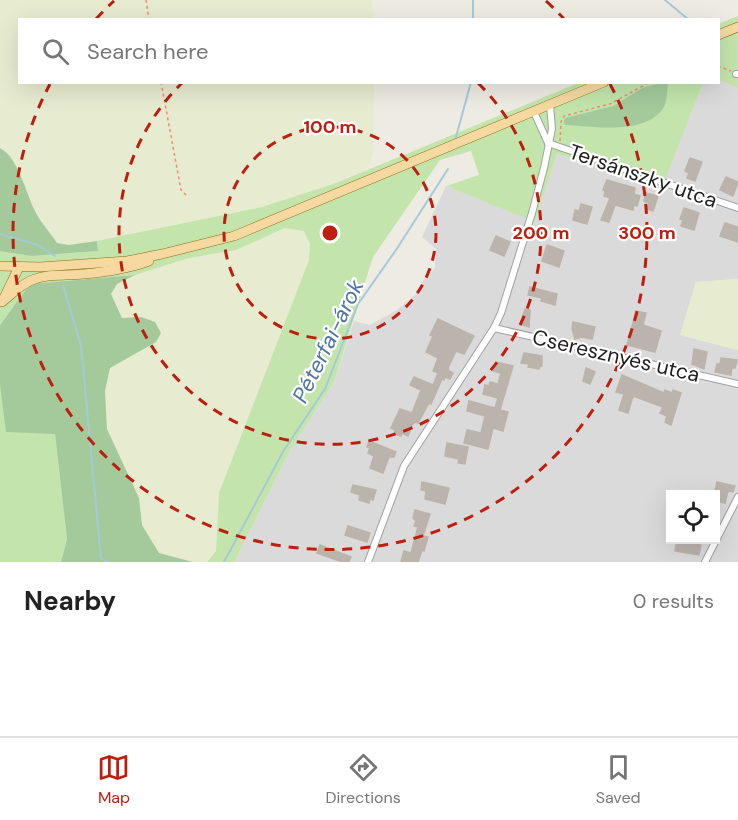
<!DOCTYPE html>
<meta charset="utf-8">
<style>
:root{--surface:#fff;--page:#f6f6f6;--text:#222;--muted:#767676;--line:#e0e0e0;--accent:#bd1e0d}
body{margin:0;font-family:"DM Sans",sans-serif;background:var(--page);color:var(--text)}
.controls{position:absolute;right:18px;bottom:18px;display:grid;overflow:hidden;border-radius:0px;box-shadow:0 6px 24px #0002}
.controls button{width:54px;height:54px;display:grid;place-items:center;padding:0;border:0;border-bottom:2px solid var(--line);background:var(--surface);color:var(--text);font:30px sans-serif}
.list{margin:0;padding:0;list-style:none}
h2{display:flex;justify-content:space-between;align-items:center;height:78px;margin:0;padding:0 24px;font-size:26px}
h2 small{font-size:20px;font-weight:400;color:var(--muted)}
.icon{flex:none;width:33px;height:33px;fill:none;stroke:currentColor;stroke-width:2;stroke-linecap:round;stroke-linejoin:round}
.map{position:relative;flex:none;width:738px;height:562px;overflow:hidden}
.search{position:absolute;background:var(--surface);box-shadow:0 6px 24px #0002;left:18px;right:18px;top:18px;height:66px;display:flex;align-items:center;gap:15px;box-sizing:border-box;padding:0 21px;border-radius:0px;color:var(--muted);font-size:22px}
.sheet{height:174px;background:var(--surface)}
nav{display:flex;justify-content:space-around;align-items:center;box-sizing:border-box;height:84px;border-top:2px solid var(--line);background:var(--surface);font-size:16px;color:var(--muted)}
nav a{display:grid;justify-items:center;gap:3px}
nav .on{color:var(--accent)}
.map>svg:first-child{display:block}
.residential{fill:#dbdada;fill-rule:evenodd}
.farmland{fill:#e7ebd0}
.grass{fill:#c3e5ac}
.forest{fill:#a4ca9b}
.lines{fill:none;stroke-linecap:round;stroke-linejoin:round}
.stream{stroke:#a6c9d9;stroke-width:2}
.building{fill:#bab4ad;stroke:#beb3a7;stroke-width:1.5}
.minor-casing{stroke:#a1a1a1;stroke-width:8}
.primary-casing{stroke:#8c6d0a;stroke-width:10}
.path{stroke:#f08b72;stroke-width:1.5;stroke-dasharray:3 3;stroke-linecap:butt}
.minor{stroke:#fff;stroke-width:6}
.primary{stroke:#f5d9a1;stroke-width:9}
.ring{fill:none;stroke:#bd1e0d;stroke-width:3;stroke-dasharray:10 8}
.labels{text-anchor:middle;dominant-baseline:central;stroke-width:4.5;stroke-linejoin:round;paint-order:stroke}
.street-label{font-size:21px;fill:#1d1d1d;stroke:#fff}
.water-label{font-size:22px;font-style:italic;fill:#5073a6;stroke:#fff}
.centre{fill:#bd1e0d;stroke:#fff;stroke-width:3}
.ring-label{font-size:18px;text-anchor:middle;font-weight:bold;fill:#bd1e0d;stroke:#fff;stroke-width:4.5;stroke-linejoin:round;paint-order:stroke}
</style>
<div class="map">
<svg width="738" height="562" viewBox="0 0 738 562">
<rect width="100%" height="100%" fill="#eeebe3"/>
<path class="residential" d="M719 80 738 88V279L696 282 680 335 738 350V562H234L292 447 334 382 354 321 370 325 397 310 416 294 424 280 435 268 436 249 422 237 446 186 535 221 557 154 661 187 703 83 718 82ZM670 494H716V540H670Z"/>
<g class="farmland">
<path d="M0 0H372L373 19 20 20V82L374 83 373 150 370 164 363 171 336 183 262 207 97 241 69 245 57 243 36 213 20 174 7 152 0 148Z"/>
<path d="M285 228 304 231 308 236 310 244 309 260 219 493 216 551 207 562H193L159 553 142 525 139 498 107 429 105 391 110 368 155 342 122 318 111 294 117 284 135 275 189 258 236 250Z"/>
<path d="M738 279V350L680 335 696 282Z"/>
</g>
<g class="grass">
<path d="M738 16V88L719 80 718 24Z"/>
<path d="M578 83H661L642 89 613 106 591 113 655 116 664 106 668 83H703L662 187 557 154 535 222 446 186 479 175 471 151 440 160 373 257 334 382 292 447 234 562H207L216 551 219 493 309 260 310 244 304 231 285 228 236 250 189 258 135 275 30 284 0 325V251L31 256 98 251 97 241 262 207 336 183Z"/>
<path d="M0 385 1 389 55 434 67 539 61 562H0Z"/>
</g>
<g class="forest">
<path d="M661 83 668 84C667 91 667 100 664 107 646 136 594 126 565 125L564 121 565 118 613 106 642 88Z"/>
<path d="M0 148C18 157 26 193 35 211 40 222 50 232 57 243L69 245 97 241 98 251 31 256 0 251Z"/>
<path d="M135 275 117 284 111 294 122 318 141 317 155 322 161 333 156 342 110 368 105 391 107 429 139 498 142 525 159 553 193 562H61L67 539 55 434 6 432 0 385V325L30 284Z"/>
</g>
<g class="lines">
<g class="stream">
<path d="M473 0V20"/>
<path d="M665 0 689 20"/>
<path d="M456 137 471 82"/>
<path d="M0 234 38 245 55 256"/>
<path d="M63 285 81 346 101 558 107 562"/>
<path d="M224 562 284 450 325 389 358 304 396 250 448 169"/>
</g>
</g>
<g class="building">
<path d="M690 158 702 162 695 181 687 178 689 173 685 171Z"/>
<path d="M726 177 738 182 733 196 720 190Z"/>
<path d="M607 180 635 188 634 194 640 196 637 206 634 205 633 210 615 205 609 222 601 220 610 198 604 196 605 191 603 190Z"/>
<path d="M646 193 658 196 653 211 647 209 649 203 644 201Z"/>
<path d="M581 204 592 207 587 224 573 220 575 210 579 211Z"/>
<path d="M684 208 699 213 694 230 681 226 683 220 680 219Z"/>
<path d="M725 223 738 227V242L720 236Z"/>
<path d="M496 236 510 242 504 256 490 250Z"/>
<path d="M547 245 564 251 559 267 542 261Z"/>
<path d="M530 287 557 294 555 305 541 301 542 298 528 295Z"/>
<path d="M525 309 530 310 529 327 520 324Z"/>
<path d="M636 311 646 313 643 325 661 331 655 352 627 345Z"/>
<path d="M438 319 474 336 464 354 456 351 448 368 449 371 453 373 450 379 445 377 444 380 442 379 431 404 429 403 418 423 415 422 412 425 408 436 402 433 401 436 394 434 395 430 391 428 400 409 412 413 421 390 410 385 414 377 433 385 438 373 433 371 438 358 426 352 433 336 430 335Z"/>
<path d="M573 322 595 327 592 339 582 337 575 339 572 328Z"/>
<path d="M694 349 707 352 704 369 692 364Z"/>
<path d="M524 353 542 356V366H540L539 369 528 367 529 364 521 363Z"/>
<path d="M721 358 737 360 735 368H732L731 375 715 372 717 364H720Z"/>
<path d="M496 362 513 366 500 410 508 412 503 431 493 428 488 449 464 443 467 430 481 433 485 416 467 411 469 401 495 408 498 398 483 394 485 385 489 386 490 382 498 384 501 373 493 371Z"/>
<path d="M586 368 595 372 590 384 583 381Z"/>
<path d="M622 375 664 393 665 390 672 393 673 390 681 393 671 425 665 422 667 416 660 413 663 407 633 396 628 413 619 410 624 394 616 392Z"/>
<path d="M369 441 396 452 394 457H389L383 473 370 468 374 456 368 453 370 448 367 447Z"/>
<path d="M447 443 468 447 465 464 458 463 459 459 445 456Z"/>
<path d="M422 482 449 488 445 504 425 499 426 491 421 490Z"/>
<path d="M717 482 735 486 733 492 728 491 725 503 716 501V495H714Z"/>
<path d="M353 485 376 490 373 500 370 499 369 503 359 500 360 495 351 492Z"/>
<path d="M415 510 430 514 423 536 428 537 424 551 422 550 418 562H401L404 551 411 553 418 527 414 526 416 521 413 518Z"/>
<path d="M348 526 370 533 367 542 345 535Z"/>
<path d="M677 541 701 545 699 555 675 551Z"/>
<path d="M320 545 351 557 349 562H342L317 553Z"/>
</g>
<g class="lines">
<defs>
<g id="minor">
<path d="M736 74H738"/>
<path d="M534 112 548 143"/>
<path d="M548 143 738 208"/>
<path d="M494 328 738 384"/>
<path d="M368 562 404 466 494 328 501 313 532 213 544 168 552 129 550 105"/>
<path d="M705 562 738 497"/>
</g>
<g id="primary">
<path d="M718 35 738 27"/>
<path d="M0 266 40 267 127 261 162 254 234 236 604 82"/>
<path d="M3 300 19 267"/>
<path d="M2 302C12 294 20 285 32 280 49 273 67 276 84 274 106 272 128 269 149 261"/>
</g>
</defs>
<use href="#minor" class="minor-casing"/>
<use href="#primary" class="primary-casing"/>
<g class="path">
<path d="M146 0 149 20"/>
<path d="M718 66 731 71"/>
<path d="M161 82 181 190 186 195"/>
<path d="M560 141 561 122 564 116 610 104 650 82"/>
</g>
<use href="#minor" class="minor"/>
<use href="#primary" class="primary"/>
</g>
<g class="ring">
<circle cx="330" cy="233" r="106"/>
<path d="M478 83A211 211 0 1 1 182 83"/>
<path d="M96 19A317 317 0 0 1 114 1M546 1A317 317 0 0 1 564 19M610 84A317 317 0 1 1 50 84"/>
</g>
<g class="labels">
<g class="street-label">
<text transform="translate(643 176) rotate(19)">Tersánszky utca</text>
<text transform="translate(616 356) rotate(13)">Cseresznyés utca</text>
</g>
<g class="water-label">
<text transform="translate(328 341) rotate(-64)">Péterfai-árok</text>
</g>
</g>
<circle cx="330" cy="233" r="9" class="centre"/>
<g class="ring-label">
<text x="330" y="133">100 m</text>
<text x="541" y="239">200 m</text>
<text x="647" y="239">300 m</text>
</g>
</svg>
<div class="controls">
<button><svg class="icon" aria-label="locate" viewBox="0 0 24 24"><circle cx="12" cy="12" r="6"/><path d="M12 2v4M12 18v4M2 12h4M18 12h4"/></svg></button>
</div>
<div class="search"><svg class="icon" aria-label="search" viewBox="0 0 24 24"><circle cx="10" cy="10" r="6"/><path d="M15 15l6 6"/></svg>Search here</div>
</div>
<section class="sheet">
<h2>Nearby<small>0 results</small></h2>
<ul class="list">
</ul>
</section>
<nav>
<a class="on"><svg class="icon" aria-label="map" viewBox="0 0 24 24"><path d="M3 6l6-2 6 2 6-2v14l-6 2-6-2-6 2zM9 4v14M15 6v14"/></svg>Map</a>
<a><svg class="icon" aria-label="directions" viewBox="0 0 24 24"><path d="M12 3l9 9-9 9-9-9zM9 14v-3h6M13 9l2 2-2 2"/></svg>Directions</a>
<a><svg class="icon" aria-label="saved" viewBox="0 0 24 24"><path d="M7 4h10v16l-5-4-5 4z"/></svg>Saved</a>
</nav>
